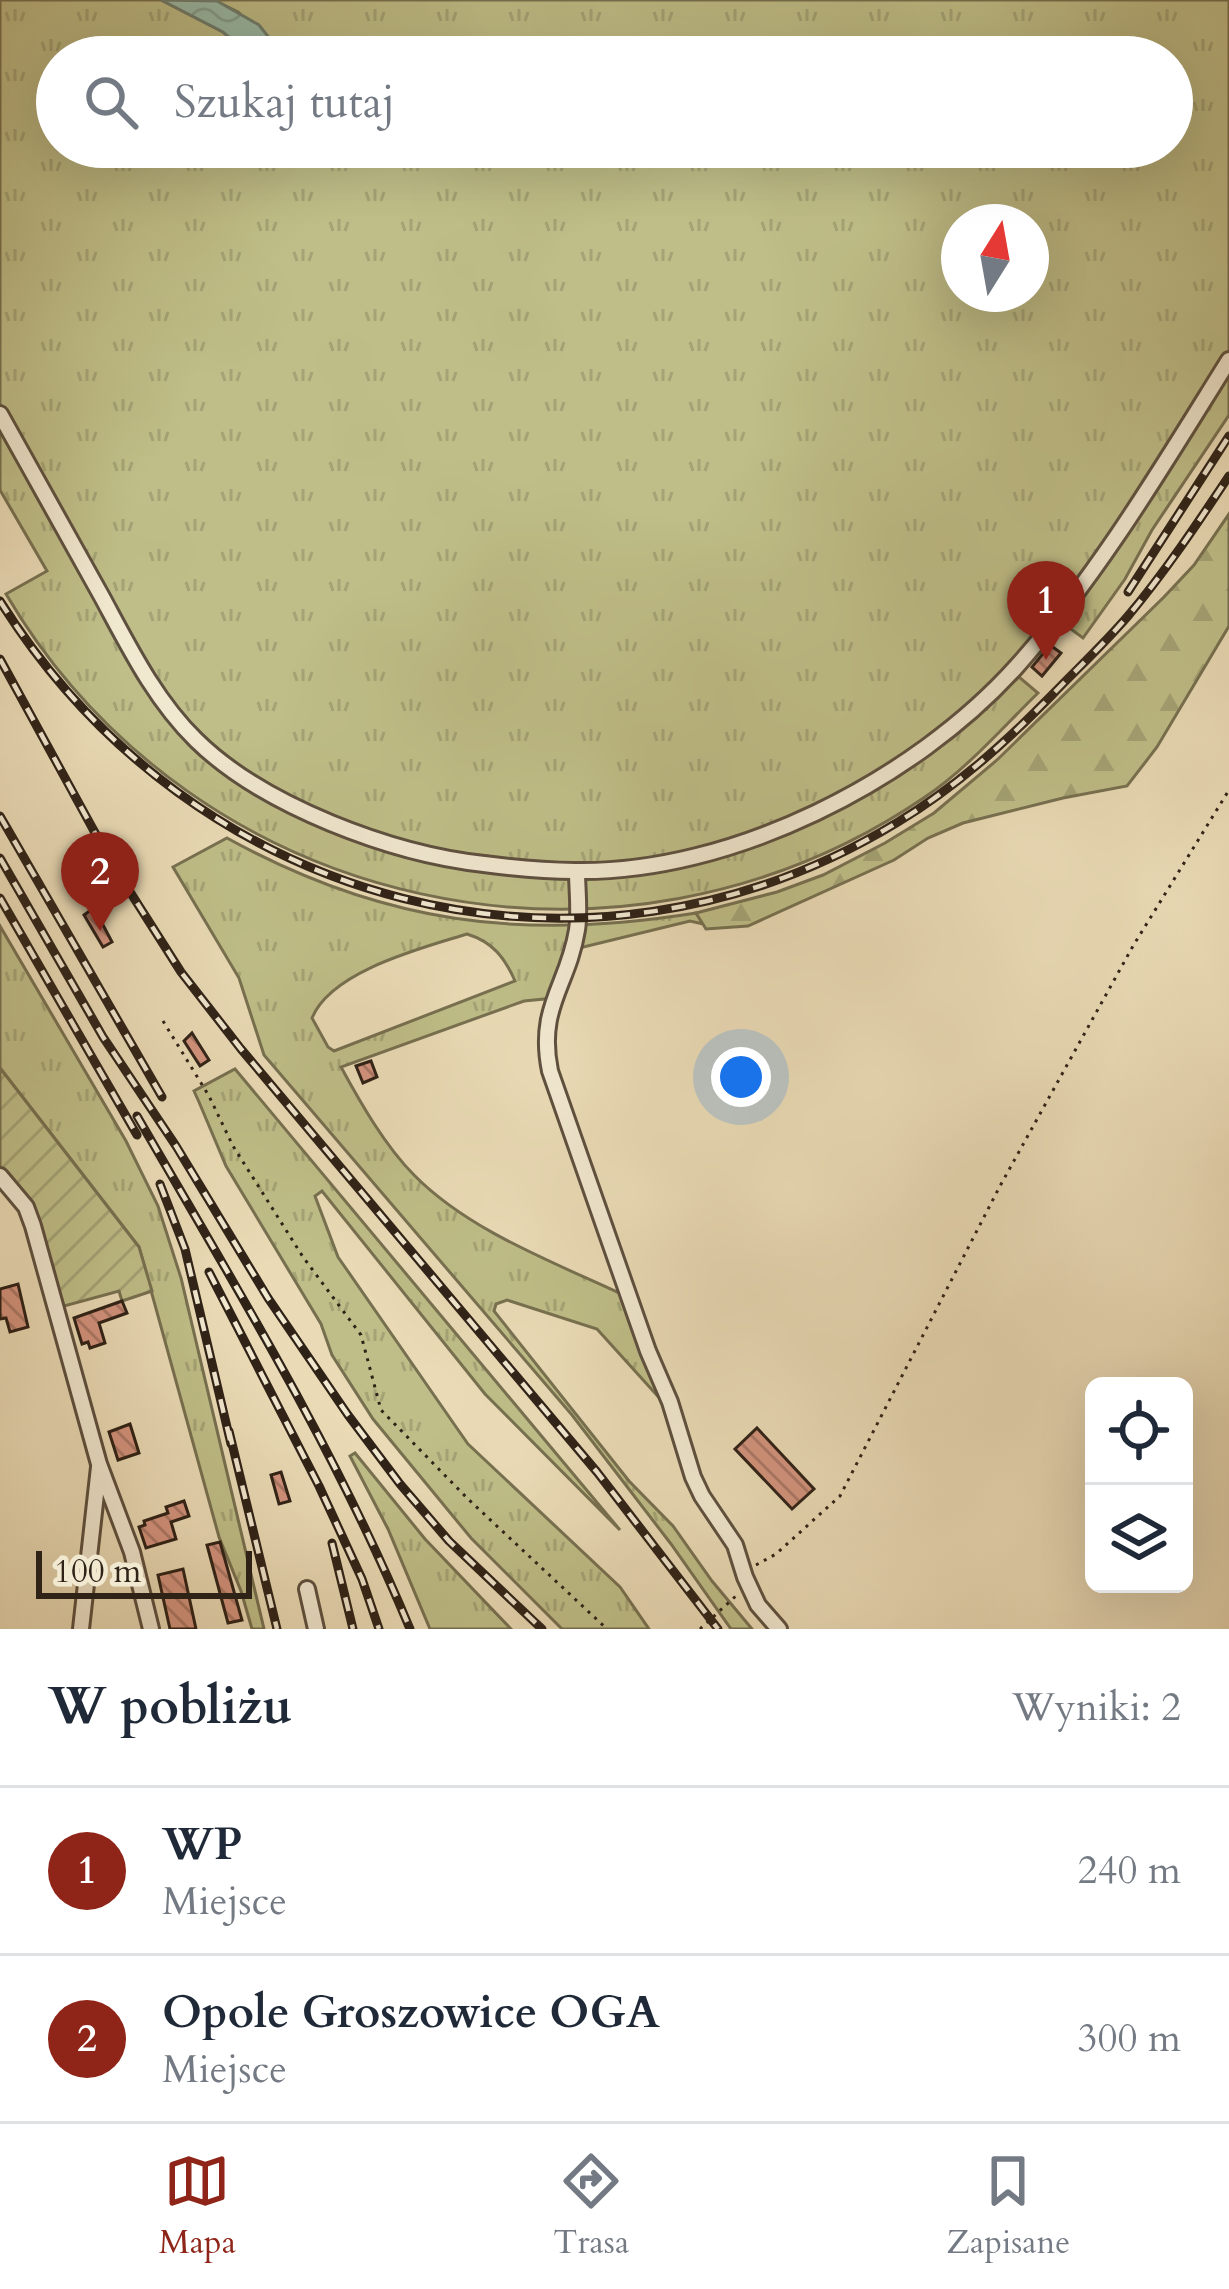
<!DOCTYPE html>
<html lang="pl">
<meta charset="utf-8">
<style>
:root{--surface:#fff;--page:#f6f6f7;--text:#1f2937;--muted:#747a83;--line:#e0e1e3;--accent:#8f2418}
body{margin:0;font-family:Cardo,serif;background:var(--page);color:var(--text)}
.controls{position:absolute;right:36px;bottom:36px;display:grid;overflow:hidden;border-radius:18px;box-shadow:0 12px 48px #0002}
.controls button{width:108px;height:108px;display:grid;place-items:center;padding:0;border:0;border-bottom:3px solid var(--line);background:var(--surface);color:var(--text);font:60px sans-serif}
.compass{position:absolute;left:941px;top:204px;width:108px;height:108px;border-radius:50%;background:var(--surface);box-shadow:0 12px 48px #0002;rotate:11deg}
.scale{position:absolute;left:36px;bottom:30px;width:216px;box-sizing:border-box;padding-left:12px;border:6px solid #2f2217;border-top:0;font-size:33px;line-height:42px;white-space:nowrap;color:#2f2217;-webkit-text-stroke:9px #f1e8d0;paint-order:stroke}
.you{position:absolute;left:741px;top:1077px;width:42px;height:42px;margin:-30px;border:9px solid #fff;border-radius:50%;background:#1a73e8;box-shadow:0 0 0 18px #1a73e833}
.badge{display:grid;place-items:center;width:78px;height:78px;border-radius:50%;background:var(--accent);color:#fff;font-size:39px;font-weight:700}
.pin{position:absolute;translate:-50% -99px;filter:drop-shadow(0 3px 6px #0008)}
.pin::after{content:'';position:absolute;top:63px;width:42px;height:36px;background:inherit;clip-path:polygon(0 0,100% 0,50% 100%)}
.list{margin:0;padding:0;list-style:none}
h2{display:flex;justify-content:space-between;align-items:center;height:156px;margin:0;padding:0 48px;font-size:51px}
h2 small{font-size:39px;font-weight:400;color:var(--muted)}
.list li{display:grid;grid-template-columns:78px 1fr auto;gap:36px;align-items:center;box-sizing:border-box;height:168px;padding:0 48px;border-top:3px solid var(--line)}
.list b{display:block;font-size:45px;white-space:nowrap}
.list p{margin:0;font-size:39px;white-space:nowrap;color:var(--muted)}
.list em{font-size:39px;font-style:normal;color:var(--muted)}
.icon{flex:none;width:66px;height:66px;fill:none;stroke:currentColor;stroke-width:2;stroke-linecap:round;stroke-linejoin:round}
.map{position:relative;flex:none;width:1229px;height:1629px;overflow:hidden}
.search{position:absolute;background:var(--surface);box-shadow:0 12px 48px #0002;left:36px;right:36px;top:36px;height:132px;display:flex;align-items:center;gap:30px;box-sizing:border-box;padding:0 42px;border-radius:66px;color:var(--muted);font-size:45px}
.sheet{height:492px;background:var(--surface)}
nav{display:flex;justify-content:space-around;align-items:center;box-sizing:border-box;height:168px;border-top:3px solid var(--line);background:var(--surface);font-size:33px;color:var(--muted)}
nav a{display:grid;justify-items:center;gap:6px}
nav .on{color:var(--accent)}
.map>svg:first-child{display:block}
.grass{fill:url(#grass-tufts);stroke:#777050;stroke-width:3;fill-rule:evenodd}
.forest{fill:url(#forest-firs);stroke:#777050;stroke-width:3}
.garden{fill:url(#garden-furrows);stroke:#777050;stroke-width:3}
.water{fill:url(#water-waves);stroke:#6f7e6f;stroke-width:3}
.building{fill:url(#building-back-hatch);stroke:#2f2217;stroke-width:3}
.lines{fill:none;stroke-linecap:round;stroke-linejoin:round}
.minor-casing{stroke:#5e503f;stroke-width:20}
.path{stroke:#2f2217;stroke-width:3;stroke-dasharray:3 6;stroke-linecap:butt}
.minor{stroke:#f1e8d0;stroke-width:14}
.rail-casing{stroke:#2f2217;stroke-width:9}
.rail{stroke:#f1e8d0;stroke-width:4.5;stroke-dasharray:14;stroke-linecap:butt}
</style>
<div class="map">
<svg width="1229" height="1629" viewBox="0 0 1229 1629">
<defs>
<pattern id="grass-tufts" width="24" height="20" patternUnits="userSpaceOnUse" patternTransform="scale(3)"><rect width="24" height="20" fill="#bfbe88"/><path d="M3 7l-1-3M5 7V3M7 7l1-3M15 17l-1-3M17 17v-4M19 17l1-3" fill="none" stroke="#a4a375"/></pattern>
<pattern id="forest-firs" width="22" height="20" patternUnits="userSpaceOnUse" patternTransform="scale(3)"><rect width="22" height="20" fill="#bfbe88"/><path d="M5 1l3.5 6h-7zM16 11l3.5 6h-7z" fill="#a4a375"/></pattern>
<pattern id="garden-furrows" width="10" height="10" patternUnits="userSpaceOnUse" patternTransform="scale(3)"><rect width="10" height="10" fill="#bfbe88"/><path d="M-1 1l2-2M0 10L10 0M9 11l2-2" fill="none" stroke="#a4a375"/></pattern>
<pattern id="water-waves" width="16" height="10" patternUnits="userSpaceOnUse" patternTransform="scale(3)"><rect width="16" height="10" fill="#99bca9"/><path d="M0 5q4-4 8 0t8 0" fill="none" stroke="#84a191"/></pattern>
<pattern id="building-back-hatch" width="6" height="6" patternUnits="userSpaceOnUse" patternTransform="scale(3)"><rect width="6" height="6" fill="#d3937e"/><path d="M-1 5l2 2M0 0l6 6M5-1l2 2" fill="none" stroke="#ac7866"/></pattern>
</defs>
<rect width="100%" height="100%" fill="#eadbb6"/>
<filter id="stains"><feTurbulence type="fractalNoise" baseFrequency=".00167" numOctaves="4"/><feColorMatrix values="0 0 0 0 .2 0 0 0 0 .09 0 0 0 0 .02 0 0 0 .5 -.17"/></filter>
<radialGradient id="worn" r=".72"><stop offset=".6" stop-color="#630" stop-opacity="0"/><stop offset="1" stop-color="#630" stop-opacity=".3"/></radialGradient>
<g class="grass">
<path d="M0 0H161L223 32 252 57H57V147H1172V57H284L238 12 213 0H1229V415L1152 530 1125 579 1083 638 1056 618 1013 672 1038 693C1002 728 967 769 925 797 619 1006 194 914 6 594L47 571 0 490ZM959 222H1031V294H959Z"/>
<path d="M227 838C383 924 522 941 696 913L703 924 690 921 571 950 554 998 524 1001 341 1067C360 1102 385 1146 414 1175 471 1233 559 1264 632 1299L673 1413 597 1329 507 1300 496 1304 494 1311 629 1481 673 1526 712 1581 752 1629H731L671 1544 572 1415 264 1055 239 978 173 867ZM467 934C493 942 505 958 515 981L334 1051 328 1047 312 1018C331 971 422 948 467 934Z"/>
<path d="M0 926 126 1141 158 1206 181 1278 264 1629H252L241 1591 219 1537 139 1247 0 1068Z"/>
<path d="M235 1069 620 1530 485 1394 322 1191 315 1196 338 1257 454 1424 468 1444 620 1587 649 1629H562L471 1538 373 1419 332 1355 321 1324 226 1166 199 1102 194 1091Z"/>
<path d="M355 1453 425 1539 511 1629H430L388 1529 350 1456Z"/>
</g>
<path class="forest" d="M1229 514V626L1157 747 1127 786 1063 798 963 823 928 838 894 860 748 926 706 929 696 913 777 892 823 875 885 843 934 813 997 760 1164 597 1194 565Z"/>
<path class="garden" d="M0 1068 139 1247 152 1291 122 1301 119 1291 57 1308 33 1226 0 1176Z"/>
<path class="water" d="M161 0 217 1 259 25 284 57H252L223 32Z"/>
<g class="building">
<path d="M1050 645 1061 653 1042 676 1032 667Z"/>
<path d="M94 908 112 942 103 947 84 915Z"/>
<path d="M192 1033 209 1060 200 1066 184 1041Z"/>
<path d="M371 1061 377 1077 363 1083 356 1066Z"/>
<path d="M18 1284 28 1327 10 1332 6 1318 0 1319V1289Z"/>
<path d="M122 1301 127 1313 99 1323 105 1343 90 1348 88 1342 82 1344 74 1318Z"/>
<path d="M130 1424 139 1453 118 1460 109 1432Z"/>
<path d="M757 1428 814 1489 792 1509 735 1449Z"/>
<path d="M281 1472 290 1501 279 1504 271 1475Z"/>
<path d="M184 1501 189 1516 171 1522 176 1539 146 1548 139 1527 145 1525 144 1521 168 1513 166 1507Z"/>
<path d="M220 1542 242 1620 228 1623 207 1545Z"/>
<path d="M183 1569 196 1629H170L158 1575Z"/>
</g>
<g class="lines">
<defs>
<g id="minor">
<path d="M0 414C34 475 68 536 102 597 129 647 155 700 196 740 263 806 392 854 484 864 514 868 545 871 575 871 731 874 914 781 1017 666 1099 574 1164 464 1229 360"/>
<path d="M577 871C577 890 580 911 577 930 568 986 537 1007 550 1071L648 1351 670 1402 693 1477 702 1496 735 1545 745 1577 758 1605 779 1629"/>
<path d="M0 1176 26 1207 33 1226 99 1464 132 1552 151 1629"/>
<path d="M307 1589 316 1629"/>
<path d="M81 1629 99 1467"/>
</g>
</defs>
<use href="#minor" class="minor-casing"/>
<g class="path">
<path d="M163 1021 209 1096 233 1146 303 1257 361 1335 381 1410 468 1499 607 1629"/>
<path d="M756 1565 776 1554 840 1496 1000 1186 1133 946 1229 790"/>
<path d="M700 1629 738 1594"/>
</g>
<use href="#minor" class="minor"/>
<defs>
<g id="rail">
<path d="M1128 592 1229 436"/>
<path d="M0 601C193 909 585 1013 898 822 956 787 1005 743 1052 695 1077 669 1104 644 1128 616 1165 572 1197 524 1229 476"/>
<path d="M0 659 111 862 181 972 241 1049 597 1472 718 1629"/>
<path d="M0 816 162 1097"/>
<path d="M0 858 103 1037 176 1146 268 1298 348 1415 400 1484 449 1541 542 1629"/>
<path d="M0 898 137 1135"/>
<path d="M137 1116C234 1284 336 1450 410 1629"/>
<path d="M160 1184 185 1249 231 1444"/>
<path d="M209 1272 319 1486 362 1579 379 1629"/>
<path d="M229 1431 277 1629"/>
<path d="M332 1543 353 1629"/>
</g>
</defs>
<use href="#rail" class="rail-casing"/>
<use href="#rail" class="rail"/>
</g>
<rect width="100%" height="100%" filter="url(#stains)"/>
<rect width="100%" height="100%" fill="url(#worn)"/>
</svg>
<div class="controls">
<button><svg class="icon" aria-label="locate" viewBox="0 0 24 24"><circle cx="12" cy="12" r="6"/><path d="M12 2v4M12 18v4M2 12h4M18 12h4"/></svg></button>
<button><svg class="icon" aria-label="layers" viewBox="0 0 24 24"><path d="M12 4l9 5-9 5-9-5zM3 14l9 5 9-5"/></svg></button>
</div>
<svg class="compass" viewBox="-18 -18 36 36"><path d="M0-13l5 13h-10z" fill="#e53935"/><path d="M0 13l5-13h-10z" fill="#747a83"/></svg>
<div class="scale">100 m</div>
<div class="you"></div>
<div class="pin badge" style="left:1046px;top:660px">1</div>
<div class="pin badge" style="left:100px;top:931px">2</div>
<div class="search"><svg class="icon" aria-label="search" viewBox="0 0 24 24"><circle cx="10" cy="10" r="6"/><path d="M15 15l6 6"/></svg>Szukaj tutaj</div>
</div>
<section class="sheet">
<h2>W pobliżu<small>Wyniki: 2</small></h2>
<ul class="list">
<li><span class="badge">1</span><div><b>WP</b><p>Miejsce</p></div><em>240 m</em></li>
<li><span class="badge">2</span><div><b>Opole Groszowice OGA</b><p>Miejsce</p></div><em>300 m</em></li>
</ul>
</section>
<nav>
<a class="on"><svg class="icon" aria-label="map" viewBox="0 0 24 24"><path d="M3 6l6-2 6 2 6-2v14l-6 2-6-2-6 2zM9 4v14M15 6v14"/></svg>Mapa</a>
<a><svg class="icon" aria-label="directions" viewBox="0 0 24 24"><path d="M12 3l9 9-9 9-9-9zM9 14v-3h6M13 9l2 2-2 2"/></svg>Trasa</a>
<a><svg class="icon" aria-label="saved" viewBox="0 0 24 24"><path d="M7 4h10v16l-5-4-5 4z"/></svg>Zapisane</a>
</nav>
